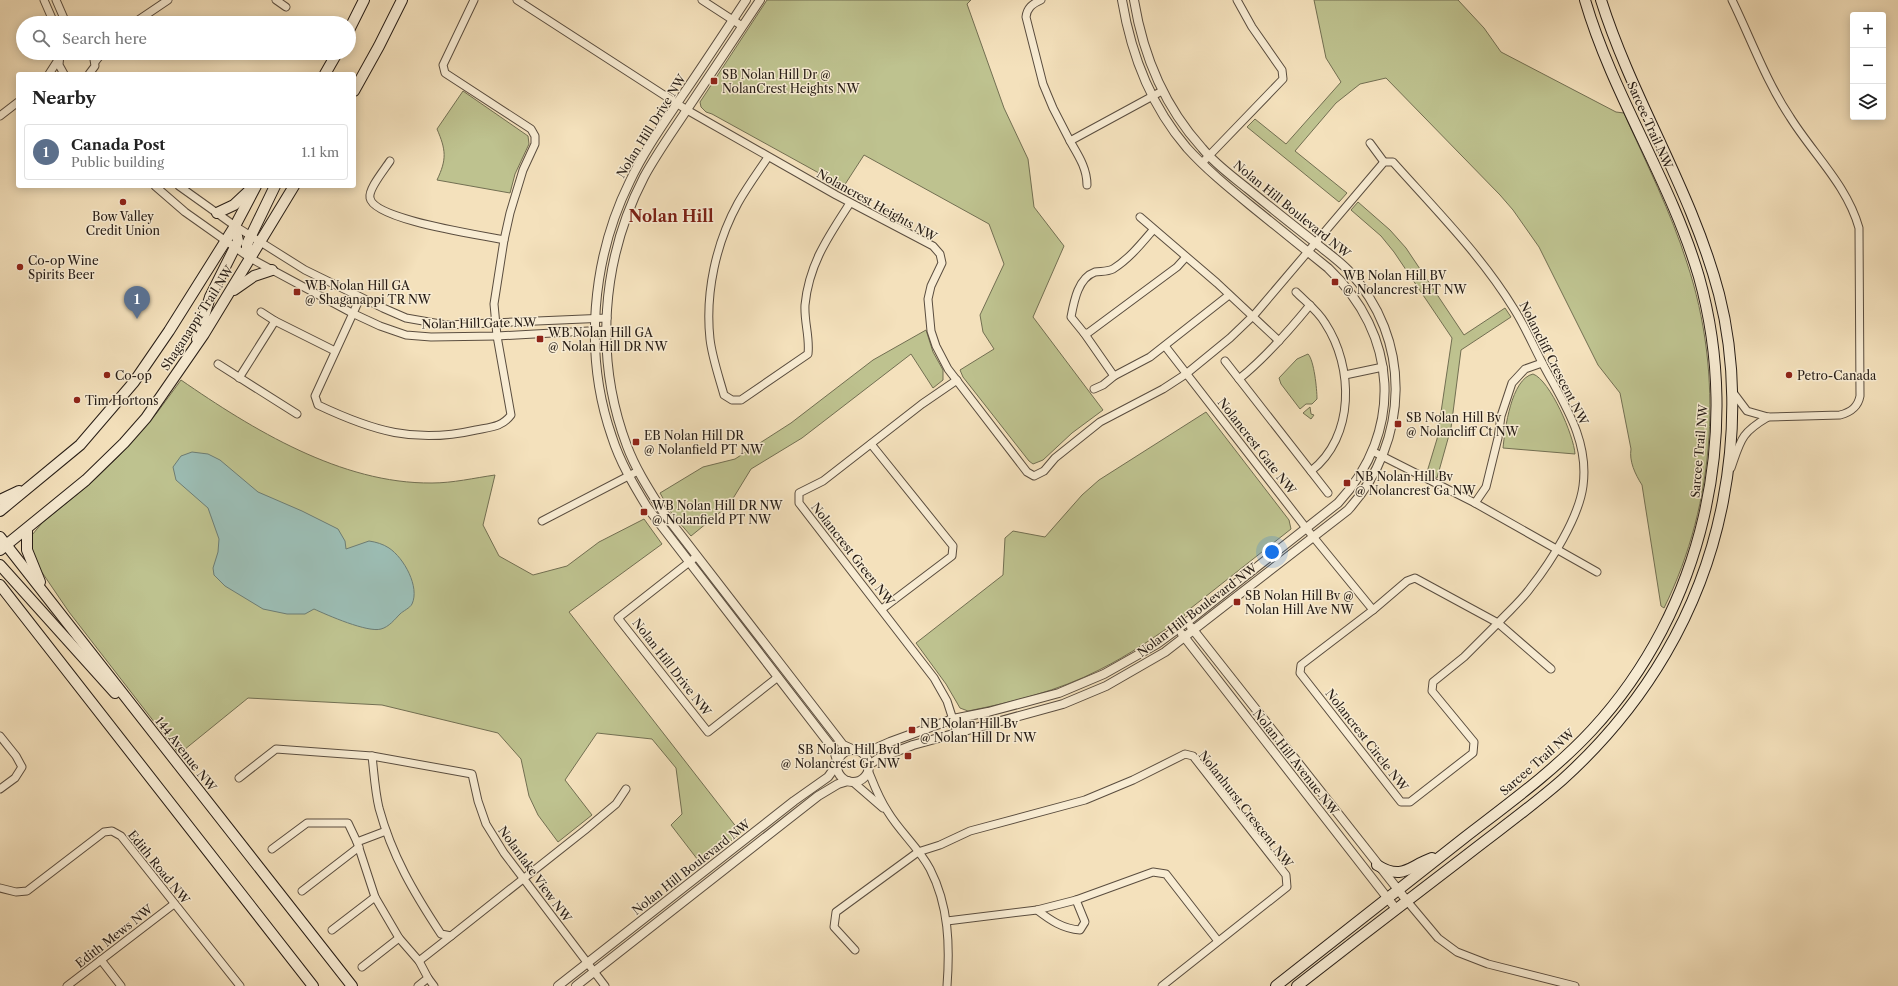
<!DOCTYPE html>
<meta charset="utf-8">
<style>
:root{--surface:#fff;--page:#f6f6f6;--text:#222;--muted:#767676;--line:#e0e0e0;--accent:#8f2418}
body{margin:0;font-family:"Libre Caslon Text",serif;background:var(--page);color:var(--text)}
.controls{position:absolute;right:12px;top:12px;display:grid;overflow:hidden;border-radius:4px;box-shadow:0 2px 10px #0003}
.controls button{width:36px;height:36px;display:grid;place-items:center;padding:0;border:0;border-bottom:1px solid var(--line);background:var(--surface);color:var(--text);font:20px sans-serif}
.you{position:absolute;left:1272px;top:552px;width:14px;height:14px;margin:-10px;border:3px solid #fff;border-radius:50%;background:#1a73e8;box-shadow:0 0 0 6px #1a73e833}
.badge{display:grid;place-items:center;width:26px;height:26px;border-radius:50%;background:var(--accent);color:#fff;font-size:13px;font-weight:700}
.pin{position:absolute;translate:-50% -33px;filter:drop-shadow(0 1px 2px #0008)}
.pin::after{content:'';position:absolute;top:21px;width:14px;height:12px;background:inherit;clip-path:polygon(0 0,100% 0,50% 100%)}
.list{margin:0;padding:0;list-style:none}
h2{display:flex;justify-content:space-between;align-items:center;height:52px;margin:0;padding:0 16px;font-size:17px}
h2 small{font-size:13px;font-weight:400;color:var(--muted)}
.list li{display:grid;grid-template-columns:26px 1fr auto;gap:12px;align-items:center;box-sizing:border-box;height:56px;margin:0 8px 8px;padding:0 8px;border:1px solid var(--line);border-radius:4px}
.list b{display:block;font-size:15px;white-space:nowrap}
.list p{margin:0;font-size:13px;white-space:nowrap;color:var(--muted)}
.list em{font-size:13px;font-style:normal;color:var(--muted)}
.icon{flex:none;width:22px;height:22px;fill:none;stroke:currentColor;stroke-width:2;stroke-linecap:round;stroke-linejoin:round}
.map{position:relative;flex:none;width:1898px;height:986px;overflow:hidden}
.search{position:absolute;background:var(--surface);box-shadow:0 2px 10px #0003;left:16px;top:16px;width:340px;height:44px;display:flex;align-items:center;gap:10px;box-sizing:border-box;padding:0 14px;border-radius:22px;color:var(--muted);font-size:15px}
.panel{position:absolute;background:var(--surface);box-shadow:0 2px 10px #0003;left:16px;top:72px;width:340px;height:116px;border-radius:4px}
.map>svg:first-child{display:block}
.green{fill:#bec28f;stroke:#726f52}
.water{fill:#9cbdb4;stroke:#6d7d74}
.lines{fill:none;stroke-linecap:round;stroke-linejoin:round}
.minor-casing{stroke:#5a4d3f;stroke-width:9}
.tertiary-casing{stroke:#5a4d3f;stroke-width:10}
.secondary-casing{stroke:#261c15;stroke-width:12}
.minor{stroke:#f8ecd3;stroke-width:7}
.tertiary{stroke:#f8ecd3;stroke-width:8}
.secondary{stroke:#f8ecd3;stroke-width:10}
.poi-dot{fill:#8f2418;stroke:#f8ecd3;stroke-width:1.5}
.labels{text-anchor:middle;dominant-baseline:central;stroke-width:3;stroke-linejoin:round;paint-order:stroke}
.poi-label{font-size:12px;fill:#261c15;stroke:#f8ecd3;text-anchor:start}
.street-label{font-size:12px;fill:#261c15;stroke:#f8ecd3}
.district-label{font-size:16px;font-weight:bold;fill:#7a1f14;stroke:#f8ecd3}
</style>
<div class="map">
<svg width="1898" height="986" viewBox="0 0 1898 986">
<rect width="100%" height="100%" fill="#f4e1bc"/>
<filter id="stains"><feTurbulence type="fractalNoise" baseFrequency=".005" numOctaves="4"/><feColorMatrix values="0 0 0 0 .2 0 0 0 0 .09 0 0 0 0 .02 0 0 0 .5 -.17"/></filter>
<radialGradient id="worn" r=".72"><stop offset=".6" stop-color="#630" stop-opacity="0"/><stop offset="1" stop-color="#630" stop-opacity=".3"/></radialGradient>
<g class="green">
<path d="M767 0H971L967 4 1004 108 1028 159 1034 207 1064 246 1033 317 1103 410 1072 433 1043 460 1033 464 1029 461 963 377 960 370 994 349 983 332 980 315 1004 264 989 224 864 155 842 189 837 183 712 114 706 112 701 107 700 102 702 99Z"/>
<path d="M1314 0H1458L1484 28 1501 52 1616 112 1624 113C1646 163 1671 212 1687 263 1724 374 1716 503 1664 608L1661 606 1642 485C1635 474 1629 461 1631 449L1620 393 1598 365 1539 247 1513 210 1500 195 1386 78 1360 84 1336 103 1295 151 1347 193 1339 202 1247 127 1255 119 1286 144 1341 82 1326 58Z"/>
<path d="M463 91 528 136 529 144 515 174 510 193 437 180C447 159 446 150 437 129Z"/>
<path d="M1358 202 1390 230 1406 248 1464 335 1505 308 1511 317 1461 350 1451 428 1437 478 1427 472 1437 439 1452 338 1394 252 1381 236 1351 210Z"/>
<path d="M926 330 933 352 943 370V380L933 388 911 354 802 438 751 469 729 505 691 536 672 514 660 493 703 467 735 459 791 423 873 360Z"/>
<path d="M1308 354C1314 360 1317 389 1317 399L1312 404H1306L1300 409 1281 384 1279 378 1297 359Z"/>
<path d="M1533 374C1550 380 1574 436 1575 454L1503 448C1505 429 1511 379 1533 374Z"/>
<path d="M181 380C252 429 341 484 432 483 453 483 474 478 495 475L483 525 499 556 533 575 567 566 599 542 644 519 662 544 569 612 741 833 701 864 671 825 682 814 676 768 652 739 597 733 565 780 592 815 558 842 538 815 529 796 521 759 498 733 382 705 248 698 179 754 69 612 37 565 32 552V535L42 523 90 484 119 456 156 414Z"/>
<path d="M1310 407 1311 414 1314 415 1311 419 1303 413Z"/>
<path d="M1206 412 1289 520 1291 529 1186 612 1184 616C1157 636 1129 655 1099 670 1058 691 1013 702 968 711L960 708 946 684 916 643 1003 575 1005 538 1013 531 1045 537 1082 495 1099 480Z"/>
</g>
<path class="water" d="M192 452 208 454 220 460 258 492 302 511 338 529 345 541 346 549 369 541C376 542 383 544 389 548 404 558 420 587 412 604 410 608 403 611 400 614 395 619 389 627 381 629 368 633 327 615 314 609L305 614H287L263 609 225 586 214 575 213 568 218 552 219 539 208 508 176 480 173 467 181 456Z"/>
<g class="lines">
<defs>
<g id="minor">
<path d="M44 0 54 23"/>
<path d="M56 0 66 23"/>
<path d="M276 0 286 7"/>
<path d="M517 0 687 110 836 195 933 246 940 254 942 263 931 286 928 299 931 331 936 346 948 369 1027 472 1034 476 1044 471 1055 458 1100 422 1163 389 1186 374 1230 338 1255 314 1384 162H1393C1435 209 1481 255 1514 309 1526 328 1535 350 1546 370 1566 407 1589 442 1583 486 1579 517 1551 562 1531 587 1522 600 1509 611 1498 623L1551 669"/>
<path d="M702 0 742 26"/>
<path d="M1041 0C1032 4 1027 8 1026 17L1043 84 1053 108 1070 141 1162 91"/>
<path d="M1732 0C1751 39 1766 81 1790 117 1813 154 1847 185 1859 228L1860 396C1858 407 1851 412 1840 415L1768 417 1747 411 1732 391"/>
<path d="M134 23 168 0"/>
<path d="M60 53 59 65 64 74"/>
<path d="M95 62 102 53"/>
<path d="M49 74 58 60"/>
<path d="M89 74 95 66 93 53"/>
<path d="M0 116 18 102"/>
<path d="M1070 141C1078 155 1087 168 1087 185"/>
<path d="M1370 143 1384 162"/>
<path d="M768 157C758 172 747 187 738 203 716 243 705 293 710 339 712 357 719 377 724 395L732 400H741L808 354C810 337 804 322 805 305 809 264 828 237 850 203"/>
<path d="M390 161C385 169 368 189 370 198 374 220 482 235 504 240"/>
<path d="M1202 163 1283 79 1282 70 1252 27 1237 0"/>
<path d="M155 186 185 212 250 258 352 313 380 326 406 335 431 337 497 336 606 330"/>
<path d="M179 186 235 226 305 270 383 308 406 318 446 325 607 318"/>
<path d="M1140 217 1217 283 1279 341"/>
<path d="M1153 230C1141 244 1129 259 1113 269 1107 272 1101 271 1095 272 1078 278 1074 301 1071 317L1084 333H1088L1177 267 1186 257"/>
<path d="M1296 292C1306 302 1318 311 1325 323 1354 367 1355 437 1311 471"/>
<path d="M360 298 315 396 318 405C373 431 415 444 476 430 491 427 502 427 511 415L497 336 494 304 504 240 510 213 523 170 535 144V136L531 129 445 73 443 65 474 0"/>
<path d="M261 312 275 321 335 351"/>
<path d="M1084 333 1114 376"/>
<path d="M1165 346 1306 528 1373 610"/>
<path d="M1225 361 1328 493"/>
<path d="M218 364 297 414"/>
<path d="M1345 375 1383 367"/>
<path d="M239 378 275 321"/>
<path d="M1239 379C1266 357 1288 332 1310 305"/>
<path d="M1094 389 1103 385 1114 376 1150 357 1229 295"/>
<path d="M871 444 953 546 952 556 882 609"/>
<path d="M1372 451 1475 503 1597 572"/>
<path d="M1731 468C1741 439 1741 433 1768 417"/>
<path d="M1475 503 1486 487 1498 438 1501 416 1512 383 1525 369 1542 363"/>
<path d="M542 521 638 471"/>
<path d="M697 556 618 618 708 732 778 677"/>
<path d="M1415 578 1498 623 1464 657 1433 682 1432 691 1474 742 1473 753 1410 802H1401L1300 673 1301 665 1373 610 1407 581Z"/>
<path d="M957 732 947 701 934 678 799 503V493L823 481 922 404 957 380"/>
<path d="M0 736 16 756 22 767 15 778 0 789"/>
<path d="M372 756C374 773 375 791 379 808 392 856 414 893 441 934L451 936 585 830 616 804 626 789"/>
<path d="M868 770C874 785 879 799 888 812 900 832 919 848 930 869 949 906 950 946 947 986"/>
<path d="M239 778 276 749 372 756 472 774 478 801 486 824 504 853 605 986"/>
<path d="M853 782 883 808"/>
<path d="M386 831 357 842 375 897 399 938 419 961 451 936"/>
<path d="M272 849 307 823H348L357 842"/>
<path d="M0 888 16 892 27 891 104 832 112 831 121 836 240 986"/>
<path d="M302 891 359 847"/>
<path d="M1407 901 1438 938 1457 952 1488 964 1575 986"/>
<path d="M1037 910C1050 920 1063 929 1080 930L1085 922 1076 900"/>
<path d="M947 921 1037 910 1076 900 1153 872 1166 874 1218 941"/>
<path d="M332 930 375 897"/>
<path d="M855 950 834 927 836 912 918 852 940 845 970 831 1085 800 1133 780 1185 754 1193 756 1286 875 1287 887 1162 986"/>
<path d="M101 960 121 986"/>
<path d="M362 967 399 938"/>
<path d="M428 978 434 986"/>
<path d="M67 986 174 904"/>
<path d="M418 986 428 978 419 961"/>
</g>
<g id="tertiary">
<path d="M746 0C725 32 704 64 682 96 664 123 644 151 630 181 592 258 583 354 612 437 620 462 633 484 647 507L834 750 837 761"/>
<path d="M760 0C736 36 712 72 688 108 673 131 657 153 644 177 601 260 594 359 627 446 636 470 650 491 663 512L843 745 852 749"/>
<path d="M1191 627 1407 901"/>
<path d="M1182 634 1396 909"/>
<circle cx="853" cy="766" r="16"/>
<path d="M862 752 874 749 890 742 953 719 988 712 1059 693 1104 674 1157 644 1187 622 1338 503C1405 431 1398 334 1328 268 1302 247 1276 226 1250 205 1228 187 1206 169 1187 148 1151 106 1131 54 1122 0"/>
<path d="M869 765 879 758 913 745 1063 704 1106 686 1165 652 1348 510C1410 441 1413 339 1348 270 1337 259 1324 250 1312 240 1290 223 1269 206 1248 189 1232 176 1215 164 1202 148 1164 106 1143 55 1134 0"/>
<path d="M558 986 794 801 828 777 836 766"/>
<path d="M576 986 818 796 838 784 848 781"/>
</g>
<g id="secondary">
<path d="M349 30 364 0"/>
<path d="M325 74 337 53"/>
<path d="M354 91 379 46 402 0"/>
<path d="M217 213 234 205 250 190"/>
<path d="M250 258 247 252V244L275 186"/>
<path d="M234 290 254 276 272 270"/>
<path d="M197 339 210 297 238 241 235 226"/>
<path d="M0 500 19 491"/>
<path d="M0 511 80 445 134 382 169 331 235 226 256 186"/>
<path d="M27 529V550L40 582"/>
<path d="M0 537 352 986"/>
<path d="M0 550 86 480 124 443 146 418 204 334 294 186"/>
<path d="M0 565 115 693"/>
<path d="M0 585 313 986"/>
<path d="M1377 865C1403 881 1409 866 1432 858"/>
<path d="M1276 986C1339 937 1401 887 1464 838 1508 804 1554 771 1592 730 1703 610 1743 434 1699 277 1671 181 1613 96 1585 0"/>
<path d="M1297 986C1352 943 1408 900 1463 858 1496 832 1530 808 1562 780 1644 706 1702 611 1723 501 1736 434 1736 360 1719 294 1692 191 1633 101 1601 0"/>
</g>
</defs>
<use href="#minor" class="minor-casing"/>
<use href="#tertiary" class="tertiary-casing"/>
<use href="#secondary" class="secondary-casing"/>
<use href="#minor" class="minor"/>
<use href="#tertiary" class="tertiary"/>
<use href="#secondary" class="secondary"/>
</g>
<g class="poi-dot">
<rect x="710" y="77" width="8" height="8" rx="2"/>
<circle cx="123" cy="202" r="4"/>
<circle cx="20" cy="267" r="4"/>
<rect x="1331" y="278" width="8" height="8" rx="2"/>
<rect x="293" y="288" width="8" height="8" rx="2"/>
<rect x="536" y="335" width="8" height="8" rx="2"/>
<circle cx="107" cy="375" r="4"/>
<circle cx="1789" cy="375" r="4"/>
<circle cx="77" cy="400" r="4"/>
<rect x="1394" y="420" width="8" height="8" rx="2"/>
<rect x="632" y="438" width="8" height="8" rx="2"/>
<rect x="1343" y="479" width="8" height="8" rx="2"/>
<rect x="640" y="508" width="8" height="8" rx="2"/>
<rect x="1233" y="598" width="8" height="8" rx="2"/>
<rect x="908" y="726" width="8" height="8" rx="2"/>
<rect x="904" y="752" width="8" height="8" rx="2"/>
</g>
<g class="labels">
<g class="poi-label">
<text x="722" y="74">SB Nolan Hill Dr @<tspan x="722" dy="14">NolanCrest Heights NW</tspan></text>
<text x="123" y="216" text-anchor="middle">Bow Valley<tspan x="123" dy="14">Credit Union</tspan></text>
<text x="28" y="260">Co-op Wine<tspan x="28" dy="14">Spirits Beer</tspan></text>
<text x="1343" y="275">WB Nolan Hill BV<tspan x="1343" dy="14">@ Nolancrest HT NW</tspan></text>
<text x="305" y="285">WB Nolan Hill GA<tspan x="305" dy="14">@ Shaganappi TR NW</tspan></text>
<text x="548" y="332">WB Nolan Hill GA<tspan x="548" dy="14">@ Nolan Hill DR NW</tspan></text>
<text x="115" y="375">Co-op</text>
<text x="1797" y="375">Petro-Canada</text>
<text x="85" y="400">Tim Hortons</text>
<text x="1406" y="417">SB Nolan Hill Bv<tspan x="1406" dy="14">@ Nolancliff Ct NW</tspan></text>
<text x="644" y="435">EB Nolan Hill DR<tspan x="644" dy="14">@ Nolanfield PT NW</tspan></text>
<text x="1355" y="476">NB Nolan Hill Bv<tspan x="1355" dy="14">@ Nolancrest Ga NW</tspan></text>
<text x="652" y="505">WB Nolan Hill DR NW<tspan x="652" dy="14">@ Nolanfield PT NW</tspan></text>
<text x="1245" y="595">SB Nolan Hill Bv @<tspan x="1245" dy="14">Nolan Hill Ave NW</tspan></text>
<text x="920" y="723">NB Nolan Hill Bv<tspan x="920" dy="14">@ Nolan Hill Dr NW</tspan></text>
<text x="900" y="749" text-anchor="end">SB Nolan Hill Bvd<tspan x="900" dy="14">@ Nolancrest Gr NW</tspan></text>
</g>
<g class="street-label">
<text transform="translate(1650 125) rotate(66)">Sarcee Trail NW</text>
<text transform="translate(651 126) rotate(-58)">Nolan Hill Drive NW</text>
<text transform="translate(877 205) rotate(29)">Nolancrest Heights NW</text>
<text transform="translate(1292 209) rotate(39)">Nolan Hill Boulevard NW</text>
<text transform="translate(197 318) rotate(-57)">Shaganappi Trail NW</text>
<text transform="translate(479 323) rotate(-1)">Nolan Hill Gate NW</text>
<text transform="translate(1554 363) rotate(63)">Nolancliff Crescent NW</text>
<text transform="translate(1257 446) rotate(52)">Nolancrest Gate NW</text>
<text transform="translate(1699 451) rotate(-85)">Sarcee Trail NW</text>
<text transform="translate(853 554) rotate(52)">Nolancrest Green NW</text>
<text transform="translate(1197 610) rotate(-37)">Nolan Hill Boulevard NW</text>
<text transform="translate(672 667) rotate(52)">Nolan Hill Drive NW</text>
<text transform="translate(1367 740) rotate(52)">Nolancrest Circle NW</text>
<text transform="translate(186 754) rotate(52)">144 Avenue NW</text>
<text transform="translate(1296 762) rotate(52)">Nolan Hill Avenue NW</text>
<text transform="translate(1537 762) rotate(-41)">Sarcee Trail NW</text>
<text transform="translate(1246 809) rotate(52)">Nolanhurst Crescent NW</text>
<text transform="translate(159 867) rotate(51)">Edith Road NW</text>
<text transform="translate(691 867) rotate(-38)">Nolan Hill Boulevard NW</text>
<text transform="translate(535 874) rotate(54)">Nolanlake View NW</text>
<text transform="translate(114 936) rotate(-38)">Edith Mews NW</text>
</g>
<g class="district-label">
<text x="671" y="216">Nolan Hill</text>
</g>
</g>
<rect width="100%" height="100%" filter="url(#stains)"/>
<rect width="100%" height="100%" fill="url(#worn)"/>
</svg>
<div class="controls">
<button>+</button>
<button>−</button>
<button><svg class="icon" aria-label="layers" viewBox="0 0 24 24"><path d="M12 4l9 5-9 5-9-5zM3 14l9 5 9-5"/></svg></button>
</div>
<div class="you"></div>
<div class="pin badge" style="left:137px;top:319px;background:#5c6f8a">1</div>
<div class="search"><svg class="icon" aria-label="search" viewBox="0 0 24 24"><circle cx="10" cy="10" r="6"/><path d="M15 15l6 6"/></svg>Search here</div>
<section class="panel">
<h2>Nearby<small></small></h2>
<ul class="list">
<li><span class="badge" style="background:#5c6f8a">1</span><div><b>Canada Post</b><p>Public building</p></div><em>1.1 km</em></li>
</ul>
</section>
</div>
